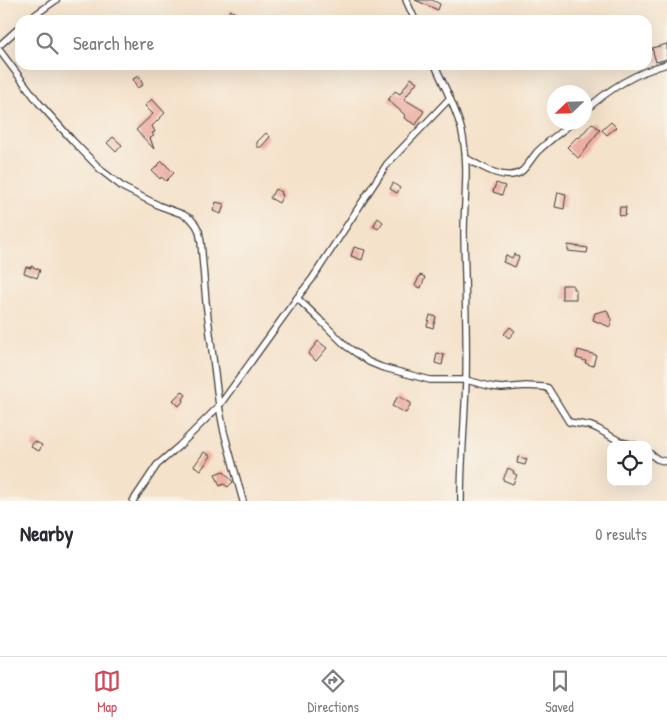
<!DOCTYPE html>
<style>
:root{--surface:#fff;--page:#f2f2f3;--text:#2b2b33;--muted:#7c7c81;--line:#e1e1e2;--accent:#d1495b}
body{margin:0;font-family:"Patrick Hand",sans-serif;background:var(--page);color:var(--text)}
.controls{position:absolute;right:15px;bottom:15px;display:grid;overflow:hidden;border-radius:10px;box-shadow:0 5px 20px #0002}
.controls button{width:45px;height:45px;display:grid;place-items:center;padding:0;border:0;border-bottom:1px solid var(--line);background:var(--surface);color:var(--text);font:25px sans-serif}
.compass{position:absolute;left:547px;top:85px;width:45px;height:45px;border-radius:50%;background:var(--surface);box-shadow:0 5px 20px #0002;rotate:247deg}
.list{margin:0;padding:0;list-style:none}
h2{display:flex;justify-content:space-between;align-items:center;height:65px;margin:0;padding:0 20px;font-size:21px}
h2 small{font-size:16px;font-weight:400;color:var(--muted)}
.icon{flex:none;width:28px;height:28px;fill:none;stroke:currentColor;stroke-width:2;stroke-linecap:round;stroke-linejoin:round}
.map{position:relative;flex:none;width:667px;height:501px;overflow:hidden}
.search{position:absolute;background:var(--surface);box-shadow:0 5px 20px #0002;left:15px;right:15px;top:15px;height:55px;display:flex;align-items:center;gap:12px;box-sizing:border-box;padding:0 18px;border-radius:15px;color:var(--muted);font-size:19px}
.sheet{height:155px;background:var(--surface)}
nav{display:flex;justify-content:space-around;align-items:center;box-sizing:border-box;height:70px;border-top:1px solid var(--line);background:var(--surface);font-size:14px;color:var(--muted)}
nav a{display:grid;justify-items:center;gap:2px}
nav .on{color:var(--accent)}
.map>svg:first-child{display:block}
.building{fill:#edafa3}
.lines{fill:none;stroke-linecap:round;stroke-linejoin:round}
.street-casing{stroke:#3d3a36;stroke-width:8}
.street{stroke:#fff;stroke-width:5.5}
</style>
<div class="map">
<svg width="667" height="501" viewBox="0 0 667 501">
<rect width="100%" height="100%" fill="#f7f3e8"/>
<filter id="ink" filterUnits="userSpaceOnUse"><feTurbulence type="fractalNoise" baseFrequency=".02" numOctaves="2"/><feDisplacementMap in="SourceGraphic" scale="10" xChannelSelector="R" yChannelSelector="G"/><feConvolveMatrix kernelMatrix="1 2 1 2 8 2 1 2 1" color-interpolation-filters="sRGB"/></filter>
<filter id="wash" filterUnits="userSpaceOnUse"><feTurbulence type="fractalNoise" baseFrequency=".0096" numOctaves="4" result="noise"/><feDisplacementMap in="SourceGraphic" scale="20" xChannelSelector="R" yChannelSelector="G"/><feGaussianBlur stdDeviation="1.12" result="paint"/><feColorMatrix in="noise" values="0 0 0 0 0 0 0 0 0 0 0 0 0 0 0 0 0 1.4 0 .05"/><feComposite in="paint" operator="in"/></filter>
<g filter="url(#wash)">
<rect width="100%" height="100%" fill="#f5e2cb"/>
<g id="blocks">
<g class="building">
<path d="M415 0H432L440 4 438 10Z"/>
<path d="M230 10 239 15 236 20H225Z"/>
<path d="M667 44V59L656 62 652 48Z"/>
<path d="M139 76 143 85 137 88 133 79Z"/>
<path d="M411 78 417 82 404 99 424 111 416 125 404 118 405 115 388 100 395 91 400 94Z"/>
<path d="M152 99 165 113 152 126 155 132 152 133 154 136 150 138 154 149 136 130 153 114 145 106Z"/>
<path d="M611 122 616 127 607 135 602 130Z"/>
<path d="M592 123 600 130 587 146 588 147 578 158 567 147 577 137 579 138Z"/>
<path d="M266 133 270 137 261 147H257V142Z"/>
<path d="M113 137 122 145 116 152 107 143Z"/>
<path d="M162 161 174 173 166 181 161 177 160 179 152 171Z"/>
<path d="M393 183 400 188 397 193 390 189Z"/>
<path d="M496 183 505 186 502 195 493 192Z"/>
<path d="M275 189 282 192 281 194 283 195 279 203 270 198Z"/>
<path d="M558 192 566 194 564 209 555 207Z"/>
<path d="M216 202 224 204 221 214 213 211Z"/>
<path d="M620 207H626L625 216 619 215Z"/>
<path d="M378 218 383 222 378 229 373 226Z"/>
<path d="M568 245 588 248 587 253 568 251Z"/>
<path d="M354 247 365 250 362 260 351 256Z"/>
<path d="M514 254 519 257 515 267 503 262 506 255 512 258Z"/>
<path d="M31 266 40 270 37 278 24 273 26 267 31 268Z"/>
<path d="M420 275 425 277 421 288 415 286Z"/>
<path d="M562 285H573V289H576V299H562Z"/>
<path d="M607 310 610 318 612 319 610 327 593 320 595 313Z"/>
<path d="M430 315 436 317 433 328 427 326Z"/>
<path d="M510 327 515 331 509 338 504 334Z"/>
<path d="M318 341 327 348 316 361 308 354Z"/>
<path d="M578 350 596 355 593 366 585 363 586 361 576 358Z"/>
<path d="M437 353 444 355 442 365 435 363Z"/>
<path d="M182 391 186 395 183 399 184 400 179 406 173 400Z"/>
<path d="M398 396 411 403 406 413 392 406Z"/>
<path d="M34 441 42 445 39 451 31 447Z"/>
<path d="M204 452 211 456 201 470 194 466Z"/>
<path d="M518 457 527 459 525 465 517 463Z"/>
<path d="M508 468 514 471 513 473 517 475 513 484 503 480Z"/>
<path d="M223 471 233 482 228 487 224 484 220 486 215 474Z"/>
</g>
</g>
</g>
<g filter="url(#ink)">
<use href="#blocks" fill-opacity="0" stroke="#3d3a36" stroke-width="1"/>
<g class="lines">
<defs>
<g id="street">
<path d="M406 0 415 20"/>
<path d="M28 20 56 0"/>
<path d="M0 45 20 27"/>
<path d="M0 51 39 103 72 140 102 171 124 188 160 206 182 214 191 219 196 225 199 231 201 242 206 302 219 406 224 432 243 501"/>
<path d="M435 65C444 86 455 106 461 128 470 163 464 199 464 234 465 283 467 331 466 379 465 420 461 460 461 501"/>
<path d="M584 112C608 89 635 73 667 64"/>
<path d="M466 158C480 166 508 184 523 170 528 165 532 158 537 152 548 141 561 132 573 122"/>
<path d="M297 298 319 319 346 346 369 362 381 367 430 380H466L493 387 502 388 526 386 544 387 548 388 569 422 591 426 598 429 621 442 634 445"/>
<path d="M648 452 657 459 667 462"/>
<path d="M133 501 157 465 179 446 219 406 297 298 312 279 387 164 450 98"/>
</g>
</defs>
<use href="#street" class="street-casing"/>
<use href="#street" class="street"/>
</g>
</g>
</svg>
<div class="controls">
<button><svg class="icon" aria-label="locate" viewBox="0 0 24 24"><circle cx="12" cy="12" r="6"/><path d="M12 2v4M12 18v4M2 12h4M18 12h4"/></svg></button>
</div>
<svg class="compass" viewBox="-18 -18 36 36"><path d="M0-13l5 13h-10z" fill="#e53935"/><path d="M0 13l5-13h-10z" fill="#7c7c81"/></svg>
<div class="search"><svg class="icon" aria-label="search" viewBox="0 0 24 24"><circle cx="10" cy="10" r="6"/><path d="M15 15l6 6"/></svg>Search here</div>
</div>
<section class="sheet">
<h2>Nearby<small>0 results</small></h2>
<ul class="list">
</ul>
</section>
<nav>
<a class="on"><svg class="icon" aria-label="map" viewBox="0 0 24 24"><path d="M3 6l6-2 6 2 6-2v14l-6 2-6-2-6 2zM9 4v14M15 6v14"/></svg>Map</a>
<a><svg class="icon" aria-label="directions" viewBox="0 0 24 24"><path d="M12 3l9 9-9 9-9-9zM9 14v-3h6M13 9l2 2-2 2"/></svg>Directions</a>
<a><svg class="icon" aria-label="saved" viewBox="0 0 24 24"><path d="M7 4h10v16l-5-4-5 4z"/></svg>Saved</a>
</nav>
